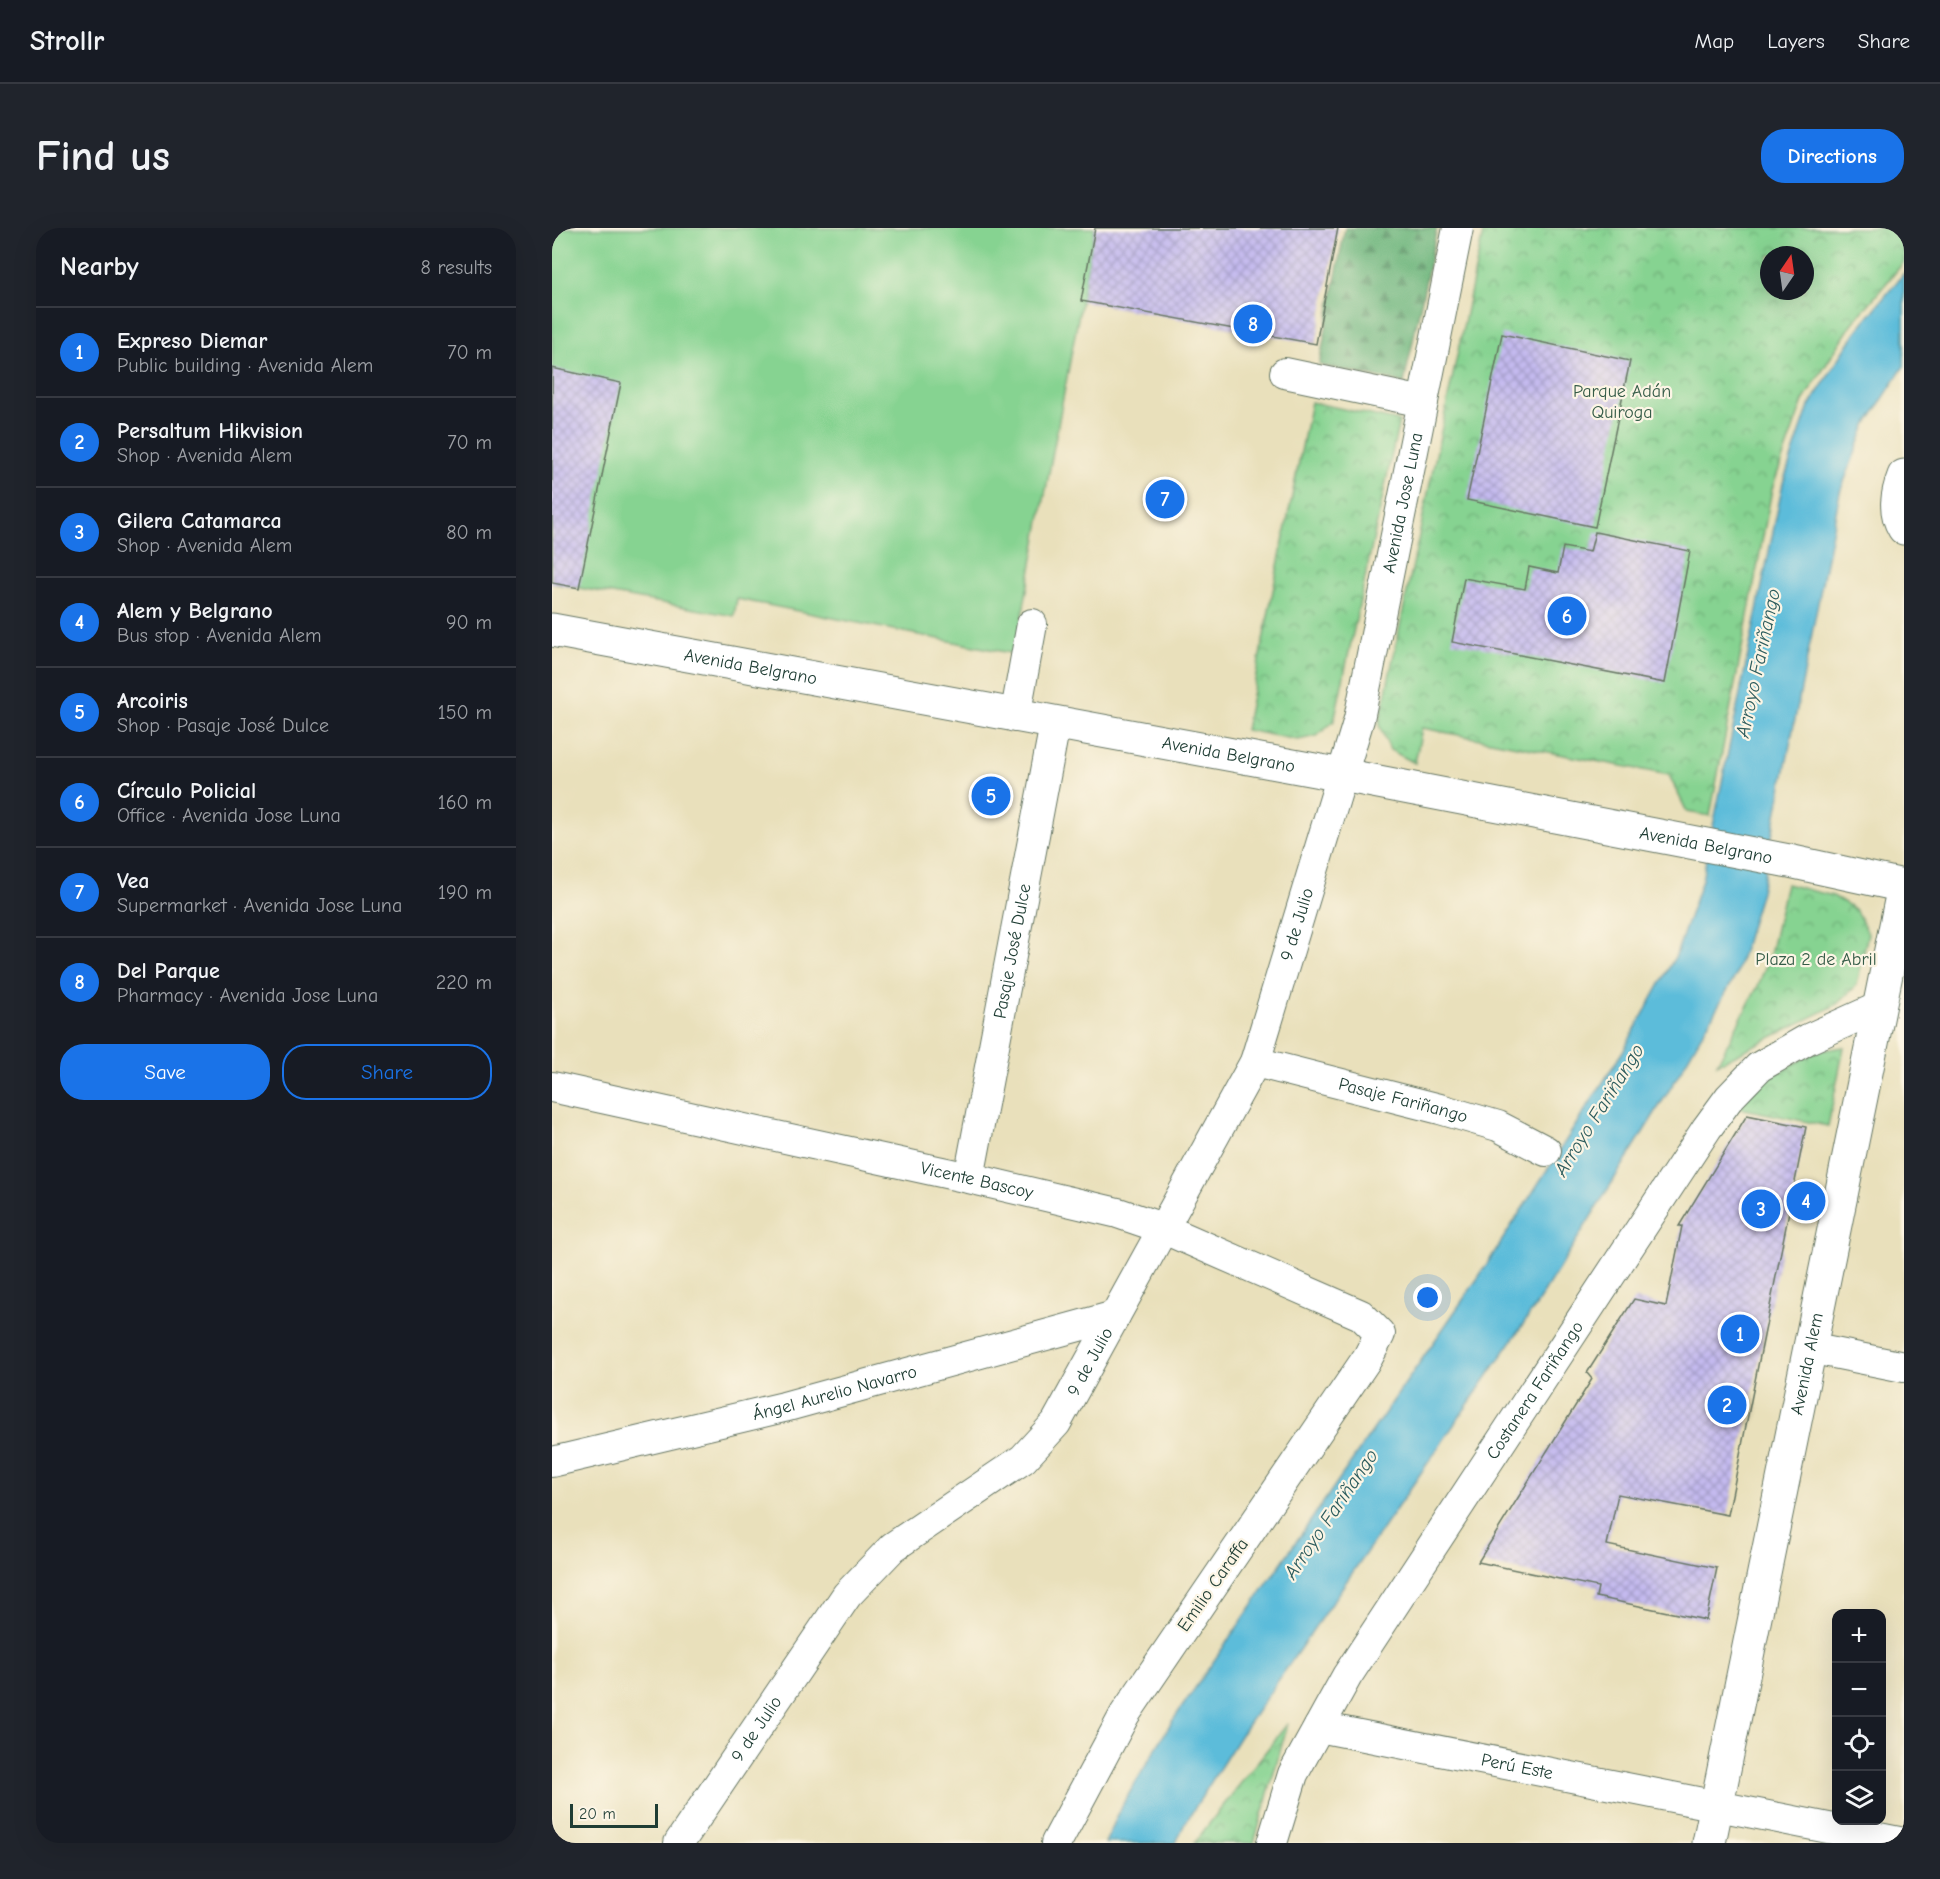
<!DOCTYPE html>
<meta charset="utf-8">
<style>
:root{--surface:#171b24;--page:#20242c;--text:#f1f3f6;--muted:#9ea1a6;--line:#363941;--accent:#1a73e8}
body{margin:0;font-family:"Comic Neue",sans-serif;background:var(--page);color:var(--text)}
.controls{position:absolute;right:18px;bottom:18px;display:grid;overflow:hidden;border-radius:12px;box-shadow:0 6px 24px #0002}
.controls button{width:54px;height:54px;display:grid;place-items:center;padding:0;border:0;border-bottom:2px solid var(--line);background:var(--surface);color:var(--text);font:30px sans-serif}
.compass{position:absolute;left:1208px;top:18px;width:54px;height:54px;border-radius:50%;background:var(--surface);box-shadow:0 6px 24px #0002;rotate:13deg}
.scale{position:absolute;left:18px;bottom:15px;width:88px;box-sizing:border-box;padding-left:6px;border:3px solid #1f3d34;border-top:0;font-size:16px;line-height:21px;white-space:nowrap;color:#1f3d34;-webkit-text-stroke:4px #fcf5e5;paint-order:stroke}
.you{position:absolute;left:876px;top:1070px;width:21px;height:21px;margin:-15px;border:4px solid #fff;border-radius:50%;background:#1a73e8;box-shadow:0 0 0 9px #1a73e833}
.badge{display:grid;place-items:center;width:39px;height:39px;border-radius:50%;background:var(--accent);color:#fff;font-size:20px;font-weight:700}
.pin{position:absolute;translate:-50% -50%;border:3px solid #fff;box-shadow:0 2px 6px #0006}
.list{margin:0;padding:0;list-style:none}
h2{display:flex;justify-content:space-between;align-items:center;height:78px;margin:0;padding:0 24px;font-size:26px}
h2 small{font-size:20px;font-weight:400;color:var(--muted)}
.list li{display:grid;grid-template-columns:39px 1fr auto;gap:18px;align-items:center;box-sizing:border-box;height:90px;padding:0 24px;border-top:2px solid var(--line)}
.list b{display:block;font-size:22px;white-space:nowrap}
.list p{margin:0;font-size:20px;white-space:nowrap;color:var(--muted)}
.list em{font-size:20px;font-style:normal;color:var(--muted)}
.actions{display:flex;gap:12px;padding:18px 24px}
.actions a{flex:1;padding:14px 0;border:2px solid var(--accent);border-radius:24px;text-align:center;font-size:21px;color:var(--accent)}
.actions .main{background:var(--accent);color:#fff}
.icon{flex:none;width:33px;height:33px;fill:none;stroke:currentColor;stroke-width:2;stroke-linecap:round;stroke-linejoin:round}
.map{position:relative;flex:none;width:1352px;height:1615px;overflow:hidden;border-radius:24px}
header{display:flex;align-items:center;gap:36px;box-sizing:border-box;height:84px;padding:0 30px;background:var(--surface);border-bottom:2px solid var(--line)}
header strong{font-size:28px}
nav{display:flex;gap:33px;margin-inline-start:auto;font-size:21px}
.intro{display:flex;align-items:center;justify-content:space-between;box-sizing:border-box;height:144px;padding:0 36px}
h1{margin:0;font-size:42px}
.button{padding:15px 27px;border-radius:24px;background:var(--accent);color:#fff;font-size:21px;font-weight:700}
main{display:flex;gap:36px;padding:0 36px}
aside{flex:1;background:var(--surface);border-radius:24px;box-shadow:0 6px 24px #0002}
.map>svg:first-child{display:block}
.grass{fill:#86d391;stroke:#528862;stroke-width:1.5}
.forest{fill:url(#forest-firs);stroke:#467958;stroke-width:1.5}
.park{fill:url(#park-crowns);stroke:#528862;stroke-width:1.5;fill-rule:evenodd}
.water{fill:#5bbcda;stroke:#3d7c87;stroke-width:1.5}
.building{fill:url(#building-cross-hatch)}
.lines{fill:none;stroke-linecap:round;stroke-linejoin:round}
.minor-casing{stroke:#667663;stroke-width:32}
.major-casing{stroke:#667663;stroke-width:35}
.minor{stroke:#fff;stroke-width:30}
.major{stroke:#fff;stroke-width:33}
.labels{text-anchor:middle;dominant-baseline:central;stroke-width:4.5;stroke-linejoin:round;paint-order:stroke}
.park-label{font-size:18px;fill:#345b47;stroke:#fcf5e5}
.street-label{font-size:18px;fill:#1f3d34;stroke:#fcf5e5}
.water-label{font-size:20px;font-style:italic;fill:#2e5d5e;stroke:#fcf5e5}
</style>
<header>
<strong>Strollr</strong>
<nav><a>Map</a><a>Layers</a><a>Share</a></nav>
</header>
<div class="intro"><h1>Find us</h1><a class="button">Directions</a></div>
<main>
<aside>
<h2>Nearby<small>8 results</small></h2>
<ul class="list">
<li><span class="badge">1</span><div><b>Expreso Diemar</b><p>Public building · Avenida Alem</p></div><em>70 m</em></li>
<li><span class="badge">2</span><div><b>Persaltum Hikvision</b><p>Shop · Avenida Alem</p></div><em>70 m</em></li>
<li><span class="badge">3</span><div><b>Gilera Catamarca</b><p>Shop · Avenida Alem</p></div><em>80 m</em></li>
<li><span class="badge">4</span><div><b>Alem y Belgrano</b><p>Bus stop · Avenida Alem</p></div><em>90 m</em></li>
<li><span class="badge">5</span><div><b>Arcoiris</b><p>Shop · Pasaje José Dulce</p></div><em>150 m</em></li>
<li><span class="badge">6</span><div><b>Círculo Policial</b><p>Office · Avenida Jose Luna</p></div><em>160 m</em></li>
<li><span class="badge">7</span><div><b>Vea</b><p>Supermarket · Avenida Jose Luna</p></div><em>190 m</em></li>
<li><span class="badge">8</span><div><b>Del Parque</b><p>Pharmacy · Avenida Jose Luna</p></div><em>220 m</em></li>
</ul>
<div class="actions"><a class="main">Save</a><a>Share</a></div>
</aside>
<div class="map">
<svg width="1352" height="1615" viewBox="0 0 1352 1615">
<defs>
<pattern id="forest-firs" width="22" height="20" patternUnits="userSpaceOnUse" patternTransform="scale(1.5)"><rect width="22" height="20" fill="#6cb57b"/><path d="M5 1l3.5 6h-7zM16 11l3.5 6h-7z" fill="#589466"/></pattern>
<pattern id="park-crowns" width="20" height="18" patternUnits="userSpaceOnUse" patternTransform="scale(1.5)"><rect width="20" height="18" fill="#86d391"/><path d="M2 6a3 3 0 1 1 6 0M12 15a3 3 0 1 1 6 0" fill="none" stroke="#6dac77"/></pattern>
<pattern id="building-cross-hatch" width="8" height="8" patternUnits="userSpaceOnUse" patternTransform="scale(1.5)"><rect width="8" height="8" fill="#c4baef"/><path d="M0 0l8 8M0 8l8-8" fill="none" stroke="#9f98c2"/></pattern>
</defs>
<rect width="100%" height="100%" fill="#fcf5e5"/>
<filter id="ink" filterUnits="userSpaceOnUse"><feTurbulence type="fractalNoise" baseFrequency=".0167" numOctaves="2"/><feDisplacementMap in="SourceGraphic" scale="12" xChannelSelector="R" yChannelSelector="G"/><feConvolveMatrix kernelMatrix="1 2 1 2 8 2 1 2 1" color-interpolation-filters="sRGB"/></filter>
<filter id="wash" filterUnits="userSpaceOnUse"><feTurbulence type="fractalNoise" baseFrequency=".008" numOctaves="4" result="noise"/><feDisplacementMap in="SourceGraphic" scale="24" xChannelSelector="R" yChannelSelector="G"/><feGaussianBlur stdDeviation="1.35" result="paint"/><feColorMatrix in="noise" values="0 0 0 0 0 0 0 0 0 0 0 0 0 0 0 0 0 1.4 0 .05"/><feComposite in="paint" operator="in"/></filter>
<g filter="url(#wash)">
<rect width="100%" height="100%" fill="#e9e0bb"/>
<path class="grass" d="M0 0H543L463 426 185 371 182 388 0 355Z"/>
<path class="forest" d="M793 0H885L852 155 767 137Z"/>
<g class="park">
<path d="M932 0H1352V34L1300 96 1251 173 1220 261 1158 588 1135 584 1117 547 870 500 863 535 838 522 827 497ZM1217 27H1253V63H1217Z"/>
<path d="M759 174 847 193 782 493 765 508 746 512 693 502Z"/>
<path d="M1234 656 1281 668 1303 681 1316 705 1305 757 1284 777 1165 836 1206 758 1218 727Z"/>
<path d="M1292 819 1276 898 1183 879 1215 850 1266 823Z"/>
<path d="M736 1495 702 1615H642Z"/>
</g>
<path class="water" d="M1352 45V138L1314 197 1288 264 1209 663 1184 747 1124 851 985 1076 688 1508 632 1597 624 1615H553L572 1574 619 1495 926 1050 1071 823 1124 727 1150 652 1231 255 1257 178 1304 104Z"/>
<g id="blocks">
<g class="building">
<path d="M543 0H786L764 116 529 73Z"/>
<path d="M950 106 1078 133 1043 299 915 272Z"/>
<path d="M0 140 69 155 27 360 0 355Z"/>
<path d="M1043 304 1138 323 1113 455 900 414 912 350 973 361 977 339 1006 345 1011 319 1038 324Z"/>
<path d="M1195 887 1254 899 1176 1287 1066 1266 1055 1317 1165 1340 1154 1392 1044 1369 1046 1359 926 1334 1040 1151 1035 1145 1082 1071 1114 1078 1130 998H1127Z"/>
</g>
</g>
</g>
<g filter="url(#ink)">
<use href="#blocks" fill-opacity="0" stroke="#667663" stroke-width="1.5"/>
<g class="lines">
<defs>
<g id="minor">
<path d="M733 145 871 174"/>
<path d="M463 489 480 396"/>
<path id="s1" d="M703 834 888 881 946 898 994 923"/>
<path id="s2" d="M0 859 417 950 566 985 610 1000 809 1087 828 1106 816 1129 573 1486 504 1615"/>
<path id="s3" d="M417 950 503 496"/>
<path d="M1257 1120 1352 1139"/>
<path id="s4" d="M0 1234 232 1179 563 1088"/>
<path id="s5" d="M767 1499 1352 1615"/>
<path id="s6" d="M127 1615 295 1367 341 1319 471 1231 504 1195 703 834 807 491 906 0"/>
<path id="s7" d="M720 1615 741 1546 795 1448 1155 900 1177 870 1207 839 1256 811 1327 779"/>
</g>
<g id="major">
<path d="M1352 248C1345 266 1342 283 1352 300"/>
<path id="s8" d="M0 402 790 547 1237 633 1352 658"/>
<path id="s9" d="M1157 1615 1352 658"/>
</g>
</defs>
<use href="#minor" class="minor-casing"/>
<use href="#major" class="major-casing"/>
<use href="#minor" class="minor"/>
<use href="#major" class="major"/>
</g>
</g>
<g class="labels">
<g class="park-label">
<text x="1070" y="163">Parque Adán<tspan x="1070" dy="21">Quiroga</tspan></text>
<text x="1264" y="731">Plaza 2 de Abril</text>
</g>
<g class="street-label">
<text stroke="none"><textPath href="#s6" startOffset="1563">Avenida Jose Luna</textPath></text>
<text stroke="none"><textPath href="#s8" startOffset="202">Avenida Belgrano</textPath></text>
<text stroke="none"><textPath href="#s8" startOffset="688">Avenida Belgrano</textPath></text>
<text stroke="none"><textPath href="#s8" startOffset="1174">Avenida Belgrano</textPath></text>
<text stroke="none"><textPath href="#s6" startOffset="1128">9 de Julio</textPath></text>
<text stroke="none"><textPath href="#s3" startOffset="231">Pasaje José Dulce</textPath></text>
<text stroke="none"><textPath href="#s1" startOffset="153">Pasaje Fariñango</textPath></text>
<text stroke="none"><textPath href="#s2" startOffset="435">Vicente Bascoy</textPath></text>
<text stroke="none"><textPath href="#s6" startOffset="642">9 de Julio</textPath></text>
<text stroke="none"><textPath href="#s9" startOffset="489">Avenida Alem</textPath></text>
<text stroke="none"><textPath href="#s7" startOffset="526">Costanera Fariñango</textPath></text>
<text stroke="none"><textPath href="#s4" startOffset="291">Ángel Aurelio Navarro</textPath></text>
<text transform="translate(661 1357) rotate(-55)">Emilio Caraffa</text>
<text stroke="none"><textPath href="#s6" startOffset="138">9 de Julio</textPath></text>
<text stroke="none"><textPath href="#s5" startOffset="202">Perú Este</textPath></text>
</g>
<g class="water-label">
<text transform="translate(1206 435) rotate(-78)">Arroyo Fariñango</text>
<text transform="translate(1047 882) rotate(-58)">Arroyo Fariñango</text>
<text transform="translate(779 1286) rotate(-56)">Arroyo Fariñango</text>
</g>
</g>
</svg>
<div class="controls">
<button>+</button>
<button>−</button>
<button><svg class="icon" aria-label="locate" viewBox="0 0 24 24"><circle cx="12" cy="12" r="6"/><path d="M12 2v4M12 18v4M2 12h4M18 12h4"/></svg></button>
<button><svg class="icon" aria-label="layers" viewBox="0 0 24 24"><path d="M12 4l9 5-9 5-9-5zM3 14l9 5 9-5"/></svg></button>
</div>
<svg class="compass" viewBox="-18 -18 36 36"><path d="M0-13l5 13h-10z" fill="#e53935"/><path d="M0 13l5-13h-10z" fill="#9ea1a6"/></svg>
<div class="scale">20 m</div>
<div class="you"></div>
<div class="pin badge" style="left:1188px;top:1106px">1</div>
<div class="pin badge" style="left:1175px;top:1177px">2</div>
<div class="pin badge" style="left:1209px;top:981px">3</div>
<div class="pin badge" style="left:1254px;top:973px">4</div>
<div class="pin badge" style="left:439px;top:568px">5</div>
<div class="pin badge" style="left:1015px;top:388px">6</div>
<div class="pin badge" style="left:613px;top:271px">7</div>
<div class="pin badge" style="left:701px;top:96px">8</div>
</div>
</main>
